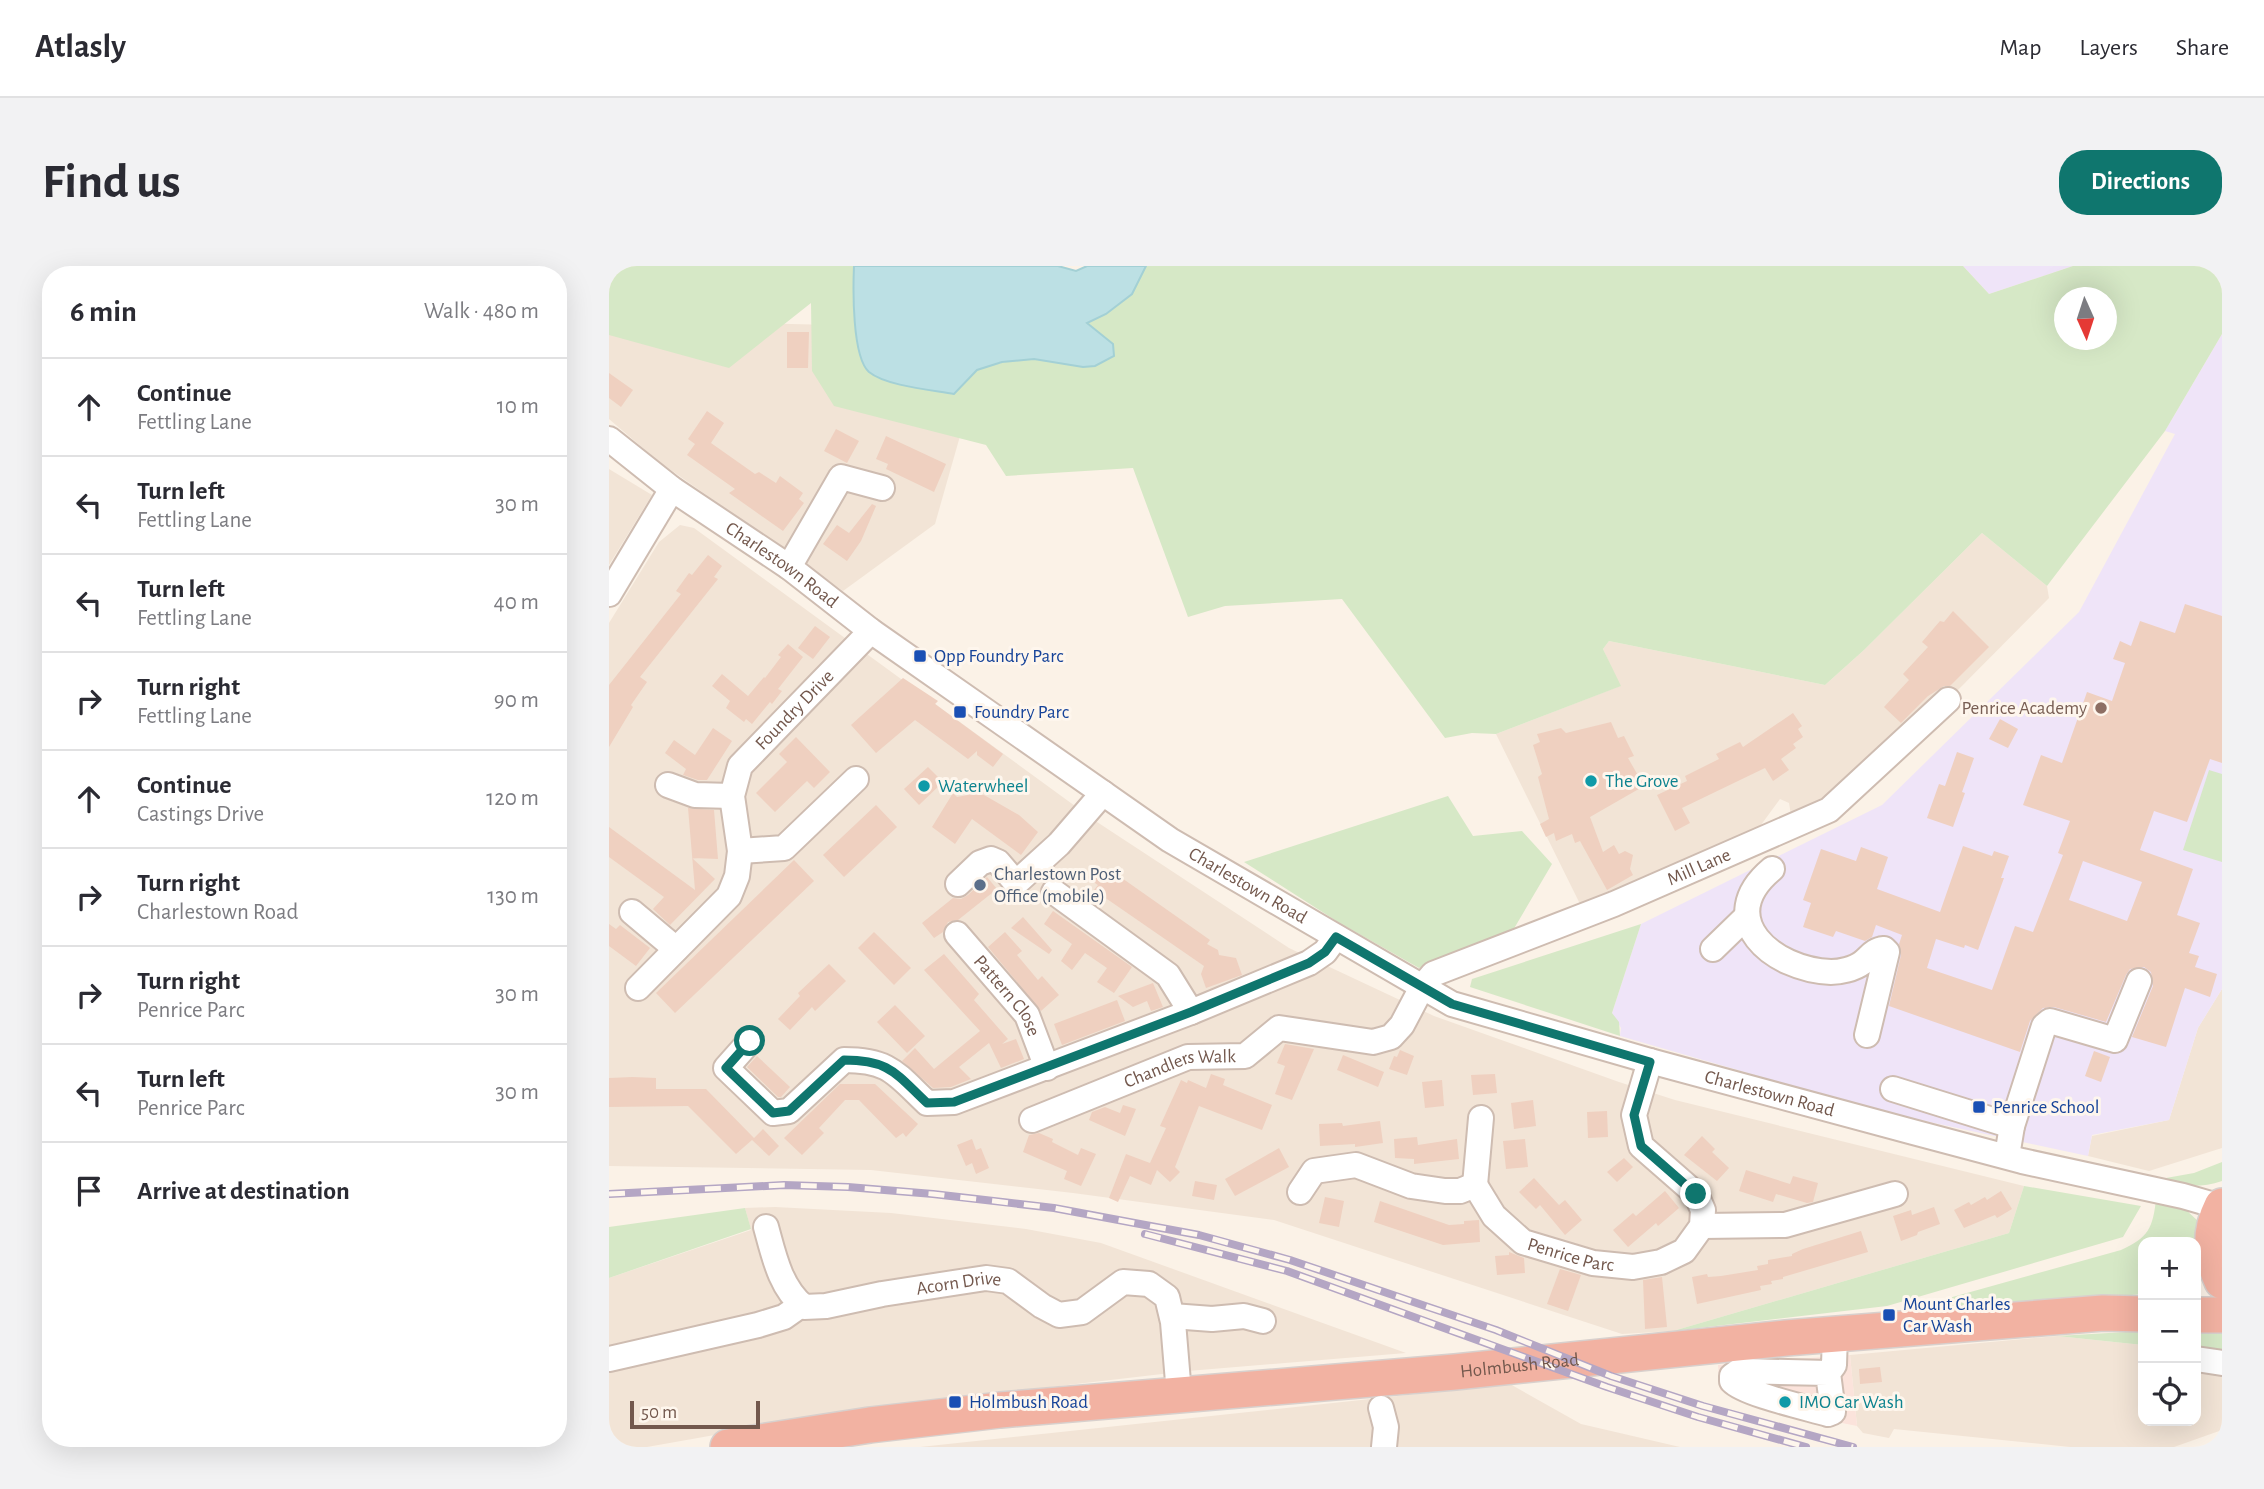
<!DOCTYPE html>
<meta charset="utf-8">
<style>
:root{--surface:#fff;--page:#f2f2f3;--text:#2b2b33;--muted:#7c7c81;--line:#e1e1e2;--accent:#0f766e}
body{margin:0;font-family:"Alegreya Sans",sans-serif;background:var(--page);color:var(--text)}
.controls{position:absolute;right:21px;bottom:21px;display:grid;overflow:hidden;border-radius:14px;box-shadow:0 7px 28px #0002}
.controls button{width:63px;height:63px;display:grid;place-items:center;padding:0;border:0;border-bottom:2px solid var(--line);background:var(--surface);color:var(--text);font:35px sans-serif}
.compass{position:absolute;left:1445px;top:21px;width:63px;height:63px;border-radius:50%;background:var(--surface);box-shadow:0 7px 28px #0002;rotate:177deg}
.scale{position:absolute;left:21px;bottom:18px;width:130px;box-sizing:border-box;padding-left:7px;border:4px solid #73584d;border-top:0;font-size:19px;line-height:24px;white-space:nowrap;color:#73584d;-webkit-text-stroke:5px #fef6ed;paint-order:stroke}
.stop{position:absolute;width:21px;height:21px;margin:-16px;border:5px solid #0f766e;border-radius:50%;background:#fff}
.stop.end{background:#0f766e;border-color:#fff;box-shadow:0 2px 7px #0008}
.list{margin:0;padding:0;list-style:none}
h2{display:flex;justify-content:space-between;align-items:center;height:91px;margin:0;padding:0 28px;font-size:30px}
h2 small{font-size:23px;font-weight:400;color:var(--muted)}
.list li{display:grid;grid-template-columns:46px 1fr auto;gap:21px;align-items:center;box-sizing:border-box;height:98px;padding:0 28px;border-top:2px solid var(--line)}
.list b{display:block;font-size:26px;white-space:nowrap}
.list p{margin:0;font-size:23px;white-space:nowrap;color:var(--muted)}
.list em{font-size:23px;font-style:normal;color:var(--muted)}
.icon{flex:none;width:38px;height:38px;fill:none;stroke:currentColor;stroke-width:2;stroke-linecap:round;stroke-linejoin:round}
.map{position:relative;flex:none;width:1613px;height:1181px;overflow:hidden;border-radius:28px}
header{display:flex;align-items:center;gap:42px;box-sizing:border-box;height:98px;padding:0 35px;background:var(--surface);border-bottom:2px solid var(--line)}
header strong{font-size:33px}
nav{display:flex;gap:38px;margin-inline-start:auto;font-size:24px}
.intro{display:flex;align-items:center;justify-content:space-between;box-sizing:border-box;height:168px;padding:0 42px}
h1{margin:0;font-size:49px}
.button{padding:18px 32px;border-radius:28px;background:var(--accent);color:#fff;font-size:24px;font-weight:700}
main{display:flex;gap:42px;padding:0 42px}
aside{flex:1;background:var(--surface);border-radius:28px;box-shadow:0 7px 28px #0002}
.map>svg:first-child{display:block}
.residential{fill:#f2e4d6}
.commercial{fill:#fbe3db}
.education{fill:#efe4f8}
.green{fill:#d6e8c6;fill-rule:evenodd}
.water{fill:#bce0e4;stroke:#a3d0d5;stroke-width:2}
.building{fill:#efd0c0;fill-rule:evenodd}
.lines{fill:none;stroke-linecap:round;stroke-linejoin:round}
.minor-casing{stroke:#cebcb1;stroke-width:28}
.highway-casing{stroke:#d8d0cd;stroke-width:38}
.minor{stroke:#fff;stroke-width:24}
.highway{stroke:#f2b2a2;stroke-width:35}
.rail-casing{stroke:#b4a6c4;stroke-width:8}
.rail{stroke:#fef6ed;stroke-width:5;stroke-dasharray:16;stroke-linecap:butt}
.route{stroke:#0f766e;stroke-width:9}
.transit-dot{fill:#1a4fb4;stroke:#fef6ed;stroke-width:2.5}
.education-dot{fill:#8d6e63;stroke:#fef6ed;stroke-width:2.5}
.culture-dot{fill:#0f9aa8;stroke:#fef6ed;stroke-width:2.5}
.service-dot{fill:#5c6f8a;stroke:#fef6ed;stroke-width:2.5}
.labels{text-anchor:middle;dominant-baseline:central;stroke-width:6;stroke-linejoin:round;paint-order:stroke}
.street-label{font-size:19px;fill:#73584d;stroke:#fef6ed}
.transit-label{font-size:19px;fill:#164399;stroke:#fef6ed;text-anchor:start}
.education-label{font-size:19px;fill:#785e54;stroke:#fef6ed;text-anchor:end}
.culture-label{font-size:19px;fill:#0d838f;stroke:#fef6ed;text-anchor:start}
.service-label{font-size:19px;fill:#4e5e75;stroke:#fef6ed;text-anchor:start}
</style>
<header>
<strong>Atlasly</strong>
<nav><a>Map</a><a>Layers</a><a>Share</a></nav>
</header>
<div class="intro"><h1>Find us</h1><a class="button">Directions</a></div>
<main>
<aside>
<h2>6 min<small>Walk · 480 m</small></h2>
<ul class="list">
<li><svg class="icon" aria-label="ahead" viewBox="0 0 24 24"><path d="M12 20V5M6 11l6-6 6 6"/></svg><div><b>Continue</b><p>Fettling Lane</p></div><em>10 m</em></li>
<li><svg class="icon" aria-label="left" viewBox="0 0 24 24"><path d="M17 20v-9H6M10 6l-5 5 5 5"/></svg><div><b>Turn left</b><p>Fettling Lane</p></div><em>30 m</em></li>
<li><svg class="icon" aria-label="left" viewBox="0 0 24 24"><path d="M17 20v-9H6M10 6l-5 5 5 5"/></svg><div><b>Turn left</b><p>Fettling Lane</p></div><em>40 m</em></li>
<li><svg class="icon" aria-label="right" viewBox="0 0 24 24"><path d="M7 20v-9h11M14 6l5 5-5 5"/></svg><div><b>Turn right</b><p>Fettling Lane</p></div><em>90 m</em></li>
<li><svg class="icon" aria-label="ahead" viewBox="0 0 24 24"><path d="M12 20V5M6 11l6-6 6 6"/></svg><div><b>Continue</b><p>Castings Drive</p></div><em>120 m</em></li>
<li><svg class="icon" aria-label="right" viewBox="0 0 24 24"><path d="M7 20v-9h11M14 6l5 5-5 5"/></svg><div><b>Turn right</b><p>Charlestown Road</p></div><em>130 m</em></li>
<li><svg class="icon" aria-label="right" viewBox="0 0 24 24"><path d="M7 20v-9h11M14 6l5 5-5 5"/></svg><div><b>Turn right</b><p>Penrice Parc</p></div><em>30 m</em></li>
<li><svg class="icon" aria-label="left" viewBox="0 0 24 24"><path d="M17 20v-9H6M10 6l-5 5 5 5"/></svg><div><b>Turn left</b><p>Penrice Parc</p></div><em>30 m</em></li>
<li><svg class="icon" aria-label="arrive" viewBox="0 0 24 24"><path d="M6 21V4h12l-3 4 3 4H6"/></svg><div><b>Arrive at destination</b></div></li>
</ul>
</aside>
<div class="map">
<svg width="1613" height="1181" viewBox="0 0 1613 1181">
<rect width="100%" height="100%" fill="#fbf2e7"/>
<g class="residential">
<path d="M0 53 222 59 355 156 326 258 234 325 49 195 0 153Z"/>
<path d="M0 203 43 229 0 299Z"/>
<path d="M71 259 85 262 488 556 680 682 825 750 1010 816 1066 834 1415 920 1400 967 1064 1065 1013 1068 665 954 464 927 262 904 0 900V357L50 276Z"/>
<path d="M1373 267 1438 320 1440 332 1339 434 1220 527 1193 545 1182 549 1180 537 1171 533 1149 563 973 642 887 468 1011 420 994 383 1000 375 1216 419 1255 384Z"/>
<path d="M1613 723V882L1540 905 1479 890 1483 870 1560 854 1589 762Z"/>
<path d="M166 941 282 947 417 963 492 977 797 1087 579 1105 251 1143 38 1181H0V1012L142 964 136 942Z"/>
<path d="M1448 1070 1534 1079V1155H1587V1084L1613 1086V1164L1565 1181H1461L1285 1163 1280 1172 1254 1167 1248 1160 1241 1089Z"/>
<path d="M901 1118 972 1158 1071 1181H311Z"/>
</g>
<path class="commercial" d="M1241 1089 1248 1160 1208 1152 1111 1124 1109 1099Z"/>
<g class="education">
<path d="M1354 0H1464L1380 28Z"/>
<path d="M1613 68V723L1589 762 1560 854 1483 869 1479 890 1274 846 1011 770 1012 762 1003 747 1032 658 1273 539 1470 346 1566 168 1556 165Z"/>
</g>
<g class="green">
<path d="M0 0H245V2L368 104C387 98 406 92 427 93 447 95 466 102 486 100L504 78 477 57 497 48 537 0H1354L1380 28 1464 0H1613V68L1556 165 1438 320 1373 267 1255 384 1216 419 1000 375 994 383 1012 420 887 468 863 467 836 472 733 333 616 340 579 351 524 202 397 210 377 179 225 140 203 105 202 37 120 102 0 69ZM1456 32H1498V74H1456Z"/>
<path d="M1600 504 1613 508V596L1574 584Z"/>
<path d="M839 530 864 570 913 565 943 598 900 671 810 702 729 656 635 596Z"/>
<path d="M1032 658 1003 747 1010 756 1011 770 861 721 863 713Z"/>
<path d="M1613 896V915C1593 922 1576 920 1556 917L1557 912 1585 907Z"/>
<path d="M1415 920 1532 940 1514 971 1278 1040 1064 1065 1400 967Z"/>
<path d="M1547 933 1575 942 1590 956 1591 991 1587 999V976H1534V1028L1279 1051V1049L1512 984C1539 972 1544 962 1547 933Z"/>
<path d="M136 942 142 963 0 1012V961Z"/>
<path d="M1534 1065V1079L1448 1070Z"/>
<path d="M1587 1066 1613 1067V1086L1587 1084Z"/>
</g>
<path class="water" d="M245 0H449L467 5 478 0H537L523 28 497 48 478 57 504 78 505 90 486 100 474 101 425 93 393 96 368 104 345 128C323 124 277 120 260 106 243 91 244 23 245 0Z"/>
<g class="building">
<path d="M178 66H200L199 102H178Z"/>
<path d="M0 107 24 124 12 141 0 132Z"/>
<path d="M98 145 115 157 102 177 146 208 150 206 167 217 171 210 194 227 190 233 195 237 174 265 120 227 126 223 78 189 86 178 79 173Z"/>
<path d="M227 163 250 175 238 197 215 185Z"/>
<path d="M277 170 337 198 325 226 277 203 279 198 267 193Z"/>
<path d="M263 238 267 240 252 275 238 295 214 278 228 259 240 267Z"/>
<path d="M99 289 113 300 105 311 109 313 31 411 38 416 22 439 24 441 0 481V419L72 328 67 325 80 307 83 309Z"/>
<path d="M1576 338 1613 350V497L1601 493 1578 556 1545 545 1531 584 1584 603 1568 649 1591 657 1580 687 1590 690 1586 701 1608 708 1601 731 1576 722 1557 781 1523 771 1544 720 1542 706 1535 701 1521 703 1517 709 1497 756 1445 741 1434 742 1421 755 1411 786 1280 740 1292 689 1290 678 1293 669 1267 659 1263 671 1256 675 1227 665 1224 671 1194 661 1202 637 1194 634 1212 583 1247 595 1252 581 1279 591 1268 623 1331 646 1354 580 1383 590 1385 585 1400 590 1392 612H1395L1369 684 1356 679 1355 682 1327 673 1318 702 1383 724 1406 660 1424 666 1454 589 1449 587 1461 555 1414 539 1432 489 1453 497 1478 426 1503 435 1516 397 1504 393 1511 375 1522 380 1531 355 1566 367ZM1474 595 1533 616 1518 655 1460 634Z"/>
<path d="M1344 345 1380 381 1341 420H1335L1319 430 1292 457 1275 441 1300 414 1294 408 1319 381 1313 376 1331 355 1335 356Z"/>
<path d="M206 360 221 371 204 393 189 382Z"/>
<path d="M179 378 194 391 169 423 173 425 163 438 161 436 143 458 137 453 135 456 117 442 121 435 103 420 113 408 139 430 155 411 156 412 172 391 169 389Z"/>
<path d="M294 412 329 435 326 438 394 488 384 501 368 489V485L359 493 306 454 267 487 242 459Z"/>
<path d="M1184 447 1193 460 1189 463 1194 471 1184 478 1187 482 1172 493 1180 504 1164 515 1156 502 1073 542 1081 557 1066 565 1048 529 1078 515 1076 510 1110 493 1107 488 1131 476 1134 481Z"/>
<path d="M1391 453 1409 463 1399 482 1380 473Z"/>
<path d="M1002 456 1009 472 1015 470 1025 490 1019 492 1035 520 981 551 994 586 1005 579 1010 588 1016 585 1024 589 1021 603 1024 609 998 624 971 575 966 577 963 568 947 575 945 567 937 571 931 558 940 553 929 511 933 508 924 479 931 476 928 468 952 462 957 467Z"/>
<path d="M104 462 123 475 98 514H89L74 509 77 503 56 487 65 474 86 489Z"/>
<path d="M187 471 221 506 205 522 198 515 166 546 147 527 178 496 170 488Z"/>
<path d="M1348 486 1365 492 1353 526 1356 527 1344 561 1318 552 1330 518 1336 520Z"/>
<path d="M319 501 334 516 310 539 295 523Z"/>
<path d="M344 527 348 531 364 528 375 529 410 549 429 566 412 589 363 553 346 578 323 561Z"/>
<path d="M267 539 288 561 235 611 214 589Z"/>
<path d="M79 542 105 544 109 593 83 592 106 613 61 659 44 643 55 631 0 591V561L86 624Z"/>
<path d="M185 594 205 615 66 747 47 727Z"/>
<path d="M487 599 498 606 500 603 601 674 598 678 609 684 610 689 627 692 633 709 597 722 592 708 595 700 485 624 489 619 478 612Z"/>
<path d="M378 611 388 623 349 654 339 656 334 666 325 672 313 657 344 632 352 633 359 629Z"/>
<path d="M444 645 523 701 505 727 488 716 498 702 476 687 463 704 452 695 463 678 435 658Z"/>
<path d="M414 651 443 684 440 688 402 662Z"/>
<path d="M0 658 7 663 11 659 41 682 27 700 0 680Z"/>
<path d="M265 666 302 702 285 719 249 682Z"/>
<path d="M396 666 413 685 408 689 429 714 433 710 450 729 432 745 379 681Z"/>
<path d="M335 688 370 728 365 734 399 773 393 778 407 773 415 793 392 802 380 777 350 801 362 813 342 821 324 822 293 795 306 782 325 803 371 765 315 704Z"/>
<path d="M220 698 237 715 206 745 203 741 181 764 169 753 191 730 189 727Z"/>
<path d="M544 717 554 741 542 745 538 735 524 741 509 730Z"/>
<path d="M508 734 516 755 453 779 445 758Z"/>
<path d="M286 739 316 770 298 787 268 756Z"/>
<path d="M676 778 705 783 683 834 666 828 676 800 668 797Z"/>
<path d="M791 784 805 790 798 809 780 803 785 790 788 791Z"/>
<path d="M1485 785 1501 791 1492 816 1476 810Z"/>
<path d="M734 789 775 806 769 821 728 804Z"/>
<path d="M148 790 181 821 172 831H169L138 801Z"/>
<path d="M602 808 616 813 614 819 663 839 653 864 590 840 566 901 571 906 561 916 548 904 542 919 521 910 509 936 500 932 517 888 541 897 557 862 551 860 572 814 578 817 579 814 597 822Z"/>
<path d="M886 808 888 827 864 829 862 809Z"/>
<path d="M23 811 47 812V823H97L145 872 154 863 170 880 160 890 143 874 127 888 79 840 0 841V812Z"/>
<path d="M833 814 835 840 816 842 813 816Z"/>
<path d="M231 818H266L309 858 297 871 294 867 287 872 250 834H236L210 862 215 867 193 889 175 872Z"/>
<path d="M924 834 927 860 905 863 902 837Z"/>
<path d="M514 839 527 843 516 870 480 854 483 846 496 841 511 847Z"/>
<path d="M998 845 999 871 979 872 978 846Z"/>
<path d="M771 855 774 877 746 881V878L711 880 710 858 733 857 734 860Z"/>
<path d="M430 867 444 873 443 876 469 889 472 882 487 888 472 920 455 913 458 905 414 886 420 869Z"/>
<path d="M1093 870 1106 883 1103 886 1120 902 1108 915 1075 889Z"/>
<path d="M808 871 809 879 848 873 850 893 805 898V893L786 892 785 873Z"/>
<path d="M363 873 367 884 372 882 380 902 367 908 363 897 357 900 348 879Z"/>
<path d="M916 873 919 901 897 903 894 875Z"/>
<path d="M670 882 680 901 626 930 616 913Z"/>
<path d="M1015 892 1024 901 1008 916 998 906Z"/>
<path d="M1137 904 1181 918 1184 910 1209 917 1204 936 1198 937 1167 928 1164 936 1130 925Z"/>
<path d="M925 912 950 939 956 934 973 954 956 969 931 939 927 943 910 926Z"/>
<path d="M586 915 608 919 605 934 583 930Z"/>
<path d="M1056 925 1070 942 1049 960 1047 957 1019 981 1004 964 1024 947 1027 950Z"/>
<path d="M1392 925 1403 943 1388 952 1386 949 1355 962 1345 944 1360 936 1362 939 1376 931 1378 934Z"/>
<path d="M716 931 735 935 730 961 710 957Z"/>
<path d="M771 935 840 959 855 958V955L870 954 871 976 834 979 765 956Z"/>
<path d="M1325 941 1331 958 1309 966 1308 969 1292 975 1284 950 1302 944 1303 949Z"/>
<path d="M1252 965 1259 986 1174 1011V1013L1162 1015 1163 1018 1151 1020 1152 1024 1088 1038 1083 1011 1098 1008 1099 1011 1112 1010 1149 1004 1148 1000 1159 998V994L1183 990V988L1194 983Z"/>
<path d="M900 986 915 992 916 1007 888 1009 886 990 900 989Z"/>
<path d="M951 1003 972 1009 959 1045 938 1038Z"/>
<path d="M1053 1011 1058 1061 1036 1063 1034 1014Z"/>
<path d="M1271 1101 1273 1116 1251 1118 1250 1103Z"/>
</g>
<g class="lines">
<defs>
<g id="minor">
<path id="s1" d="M0 173 63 223 180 301 262 365 561 574 843 738 1041 795 1304 866 1413 895 1574 930 1612 941"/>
<path d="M180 301 232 211 273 222"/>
<path d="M0 328 63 223"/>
<path d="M59 519 86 529 123 530"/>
<path d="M131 585 175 582 247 513"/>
<path d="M1163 603C1103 653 1164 704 1222 706 1231 706 1245 703 1253 697 1261 691 1264 684 1275 683L1278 686 1258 769"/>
<path d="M349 618 371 597 382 593 389 596 407 617 450 578 494 527"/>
<path d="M445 626 559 709 582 746"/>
<path d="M23 646 67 683"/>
<path id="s2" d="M348 668 418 749 438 802"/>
<path d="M1104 683 1137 651"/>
<path id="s3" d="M29 722 120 630 128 610 131 585 123 530 131 500 262 365"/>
<path d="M141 775 117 802 164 847 180 845 235 794C281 794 287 808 318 837L345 836 582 746 700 697 716 686 727 671"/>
<path d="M1284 823 1403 860"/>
<path id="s4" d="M423 854 579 791 636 790 670 762 764 776 782 771 793 759 813 721 824 708 1005 638 1220 544 1339 434"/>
<path d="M1398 890 1403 860 1435 760 1441 755 1506 774 1530 715"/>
<path d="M866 919 872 852"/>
<path id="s5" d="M691 926 705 905 747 899 802 920 836 925H851L866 919 885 950 914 976 984 997 1024 1001 1052 996 1075 985 1093 960 1094 944 1087 928 1032 880 1025 849 1041 795"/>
<path d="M1093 960 1176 959 1286 928"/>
<path id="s6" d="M157 961C165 990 171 1021 195 1041L217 1040 273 1028 377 1012 399 1015 433 1040 450 1049 473 1046 514 1016 540 1018 558 1031 564 1056 570 1128"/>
<path d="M563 1050 603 1053 635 1050 654 1055"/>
<path d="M0 1093 149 1059 175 1051 192 1039"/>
<path d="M1587 1093 1613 1097"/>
<path d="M1219 1107 1130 1105 1123 1110V1115C1135 1128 1199 1142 1219 1148L1224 1146 1219 1107 1225 1099 1226 1068"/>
<path d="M772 1142 777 1161 775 1181"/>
</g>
<g id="highway">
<path d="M1613 940C1600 966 1601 989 1613 1015"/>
<path d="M1587 1049H1613"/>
<path id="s7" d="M119 1181 261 1159 391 1144 846 1106 1177 1072 1494 1047 1534 1048"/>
</g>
</defs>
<use href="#minor" class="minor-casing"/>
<use href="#highway" class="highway-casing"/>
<use href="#minor" class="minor"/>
<use href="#highway" class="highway"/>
<defs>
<g id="rail">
<path d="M0 928 175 919 239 921 324 928 445 942 590 969 681 994 887 1064 1002 1110 1094 1140 1244 1181"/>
<path d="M536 968 678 1005 998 1121 1089 1151 1197 1181"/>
</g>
</defs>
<use href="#rail" class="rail-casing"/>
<use href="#rail" class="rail"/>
</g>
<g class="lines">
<path class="route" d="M141 775 117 802 164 847 180 845 235 794C281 794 287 808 318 837L345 836 582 746 700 697 716 686 727 671 843 738 1041 796 1025 849 1032 880 1087 928"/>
</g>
<g class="transit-dot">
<rect x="304" y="383" width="14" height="14" rx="3.5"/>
<rect x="344" y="439" width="14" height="14" rx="3.5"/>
<rect x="1363" y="834" width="14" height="14" rx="3.5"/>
<rect x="1273" y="1042" width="14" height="14" rx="3.5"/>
<rect x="339" y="1129" width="14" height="14" rx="3.5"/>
</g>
<circle class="education-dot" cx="1492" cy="442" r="7"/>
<g class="culture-dot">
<circle cx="982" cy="515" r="7"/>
<circle cx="315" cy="520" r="7"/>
<circle cx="1176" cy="1136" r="7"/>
</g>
<circle class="service-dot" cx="371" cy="619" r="7"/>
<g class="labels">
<g class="street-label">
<text stroke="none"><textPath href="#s1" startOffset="214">Charlestown Road</textPath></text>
<text stroke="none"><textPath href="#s3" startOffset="341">Foundry Drive</textPath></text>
<text stroke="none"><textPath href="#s4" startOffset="746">Mill Lane</textPath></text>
<text stroke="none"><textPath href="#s1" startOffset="780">Charlestown Road</textPath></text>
<text stroke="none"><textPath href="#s2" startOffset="80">Pattern Close</textPath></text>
<text stroke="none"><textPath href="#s4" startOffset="158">Chandlers Walk</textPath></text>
<text stroke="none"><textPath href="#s1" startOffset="1346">Charlestown Road</textPath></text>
<text stroke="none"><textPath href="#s5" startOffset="317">Penrice Parc</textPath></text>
<text stroke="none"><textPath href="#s6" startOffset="247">Acorn Drive</textPath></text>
<text stroke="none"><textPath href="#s7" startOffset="796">Holmbush Road</textPath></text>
</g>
<g class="transit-label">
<text x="325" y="390">Opp Foundry Parc</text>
<text x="365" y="446">Foundry Parc</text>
<text x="1384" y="841">Penrice School</text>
<text x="1294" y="1038">Mount Charles<tspan x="1294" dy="22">Car Wash</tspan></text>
<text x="360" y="1136">Holmbush Road</text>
</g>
<g class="education-label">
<text x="1478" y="442">Penrice Academy</text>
</g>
<g class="culture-label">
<text x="996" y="515">The Grove</text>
<text x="329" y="520">Waterwheel</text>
<text x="1190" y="1136">IMO Car Wash</text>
</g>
<g class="service-label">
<text x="385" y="608">Charlestown Post<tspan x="385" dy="22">Office (mobile)</tspan></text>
</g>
</g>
</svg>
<div class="controls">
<button>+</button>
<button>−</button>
<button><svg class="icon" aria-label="locate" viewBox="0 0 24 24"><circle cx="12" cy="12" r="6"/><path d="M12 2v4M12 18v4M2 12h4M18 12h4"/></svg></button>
</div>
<svg class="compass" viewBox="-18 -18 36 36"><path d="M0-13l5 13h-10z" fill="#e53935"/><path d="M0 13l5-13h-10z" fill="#7c7c81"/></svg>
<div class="scale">50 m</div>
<div class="stop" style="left:141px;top:775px"></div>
<div class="stop end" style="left:1087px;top:928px"></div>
</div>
</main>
